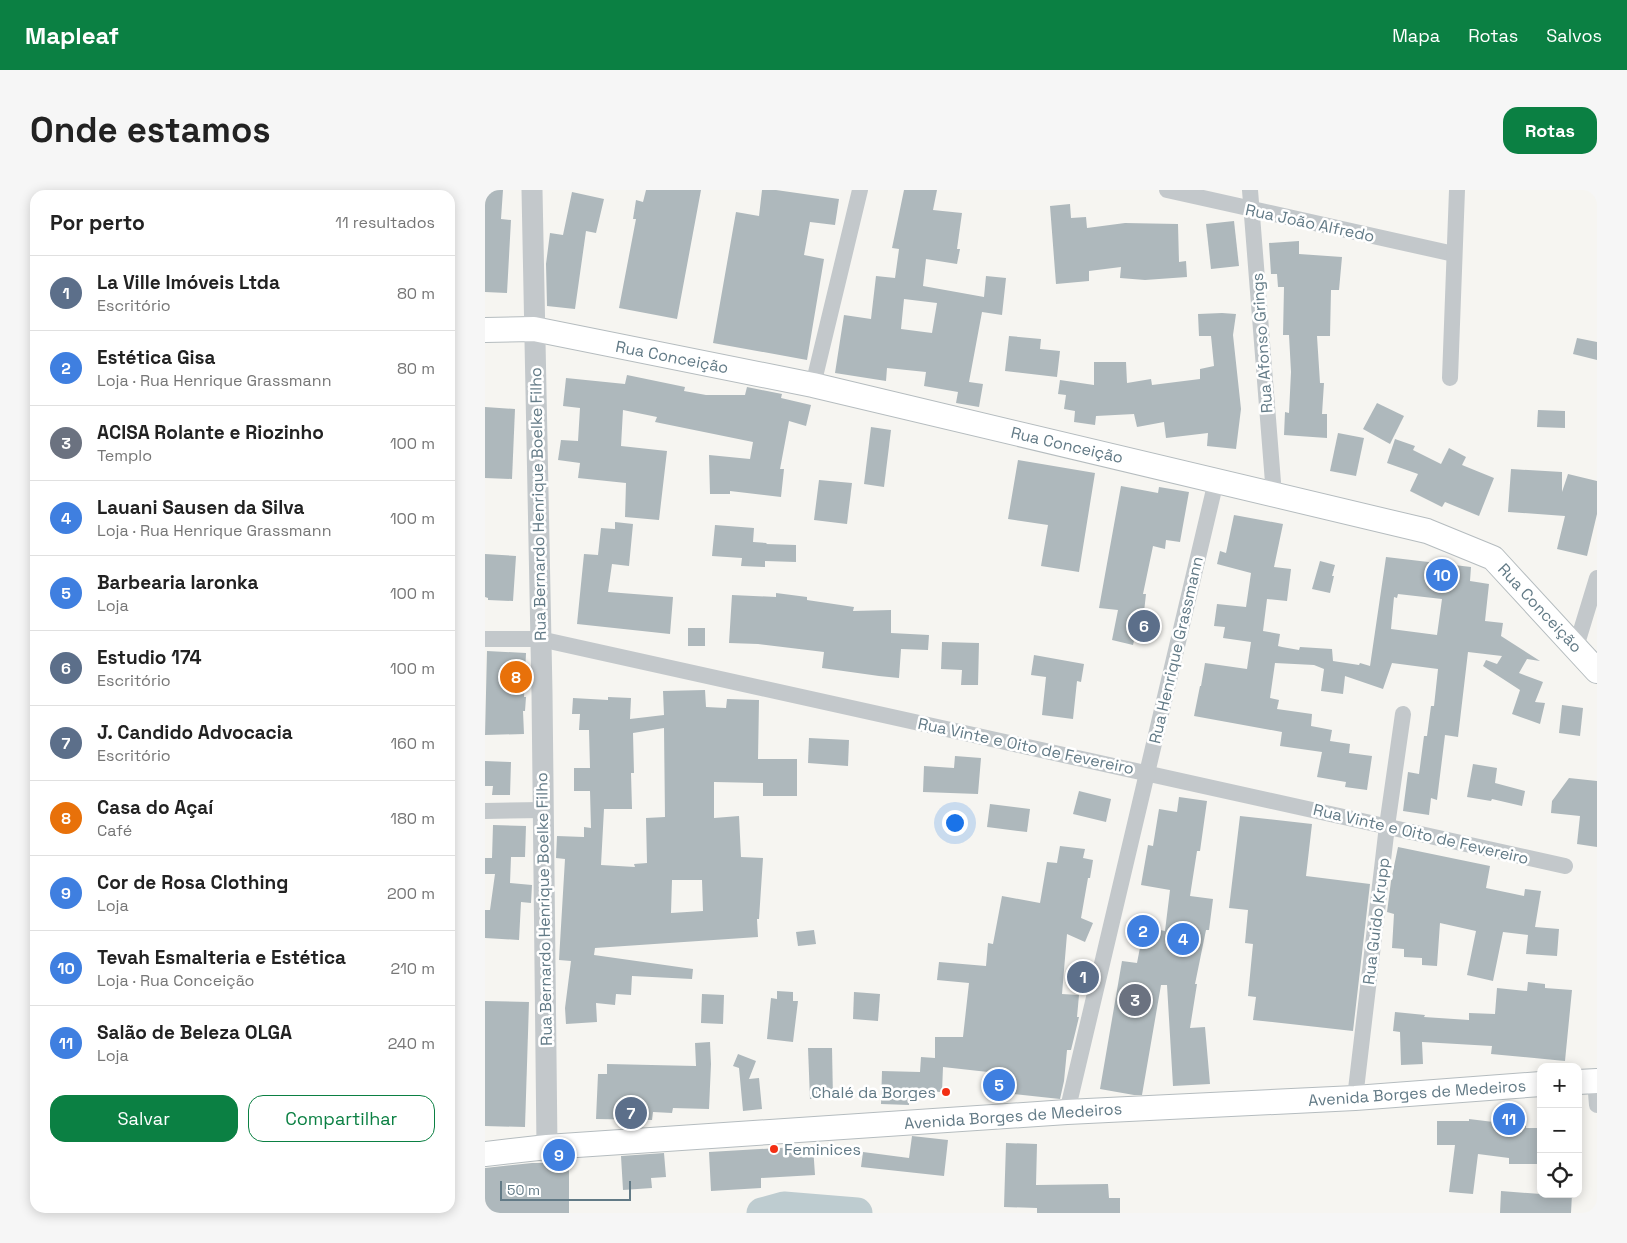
<!DOCTYPE html>
<html lang="pt">
<meta charset="utf-8">
<style>
:root{--surface:#fff;--page:#f6f6f6;--text:#222;--muted:#767676;--line:#e0e0e0;--accent:#0b8043}
body{margin:0;font-family:"Space Grotesk",sans-serif;background:var(--page);color:var(--text)}
.controls{position:absolute;right:15px;bottom:15px;display:grid;overflow:hidden;border-radius:10px;box-shadow:0 2px 12px #0003}
.controls button{width:45px;height:45px;display:grid;place-items:center;padding:0;border:0;border-bottom:1px solid var(--line);background:var(--surface);color:var(--text);font:25px sans-serif}
.scale{position:absolute;left:15px;bottom:12px;width:131px;box-sizing:border-box;padding-left:5px;border:2px solid #627a86;border-top:0;font-size:14px;line-height:18px;white-space:nowrap;color:#627a86;-webkit-text-stroke:4px #fff;paint-order:stroke}
.you{position:absolute;left:469px;top:632px;width:18px;height:18px;margin:-12px;border:4px solid #fff;border-radius:50%;background:#1a73e8;box-shadow:0 0 0 8px #1a73e833}
.badge{display:grid;place-items:center;width:32px;height:32px;border-radius:50%;background:var(--accent);color:#fff;font-size:16px;font-weight:700}
.pin{position:absolute;translate:-50% -50%;border:2px solid #fff;box-shadow:0 1px 5px #0006}
.list{margin:0;padding:0;list-style:none}
h2{display:flex;justify-content:space-between;align-items:center;height:65px;margin:0;padding:0 20px;font-size:21px}
h2 small{font-size:16px;font-weight:400;color:var(--muted)}
.list li{display:grid;grid-template-columns:32px 1fr auto;gap:15px;align-items:center;box-sizing:border-box;height:75px;padding:0 20px;border-top:1px solid var(--line)}
.list b{display:block;font-size:19px;white-space:nowrap}
.list p{margin:0;font-size:16px;white-space:nowrap;color:var(--muted)}
.list em{font-size:16px;font-style:normal;color:var(--muted)}
.actions{display:flex;gap:10px;padding:15px 20px}
.actions a{flex:1;padding:11px 0;border:1px solid var(--accent);border-radius:15px;text-align:center;font-size:18px;color:var(--accent)}
.actions .main{background:var(--accent);color:#fff}
.icon{flex:none;width:28px;height:28px;fill:none;stroke:currentColor;stroke-width:2;stroke-linecap:round;stroke-linejoin:round}
.map{position:relative;flex:none;width:1112px;height:1023px;overflow:hidden;border-radius:15px}
header{display:flex;align-items:center;gap:30px;box-sizing:border-box;height:70px;padding:0 25px;background:var(--accent);color:#fff}
header strong{font-size:24px}
nav{display:flex;gap:28px;margin-inline-start:auto;font-size:18px}
.intro{display:flex;align-items:center;justify-content:space-between;box-sizing:border-box;height:120px;padding:0 30px}
h1{margin:0;font-size:35px}
.button{padding:12px 22px;border-radius:15px;background:var(--accent);color:#fff;font-size:18px;font-weight:700}
main{display:flex;gap:30px;padding:0 30px}
aside{flex:1;background:var(--surface);border-radius:15px;box-shadow:0 2px 12px #0003}
.map>svg:first-child{display:block}
.lines{fill:none;stroke-linecap:round;stroke-linejoin:round}
.river{stroke:#beccd0;stroke-width:31}
.building{fill:#aeb8bc;fill-rule:evenodd}
.secondary-casing{stroke:#b5bcbf;stroke-width:26}
.minor{stroke:#c3c8cb;stroke-width:16}
.tertiary{stroke:#c3c8cb;stroke-width:21}
.secondary{stroke:#fff;stroke-width:24}
.poi-dot{fill:#f32f14;stroke:#fff;stroke-width:2}
.labels{text-anchor:middle;dominant-baseline:central;stroke-width:5;stroke-linejoin:round;paint-order:stroke}
.street-label{font-size:16px;fill:#627a86;stroke:#fff}
.poi-label{font-size:16px;fill:#627a86;stroke:#fff;text-anchor:end}
</style>
<header>
<strong>Mapleaf</strong>
<nav><a>Mapa</a><a>Rotas</a><a>Salvos</a></nav>
</header>
<div class="intro"><h1>Onde estamos</h1><a class="button">Rotas</a></div>
<main>
<aside>
<h2>Por perto<small>11 resultados</small></h2>
<ul class="list">
<li><span class="badge" style="background:#5c6f8a">1</span><div><b>La Ville Imóveis Ltda</b><p>Escritório</p></div><em>80 m</em></li>
<li><span class="badge" style="background:#3f7fe0">2</span><div><b>Estética Gisa</b><p>Loja · Rua Henrique Grassmann</p></div><em>80 m</em></li>
<li><span class="badge" style="background:#6b7280">3</span><div><b>ACISA Rolante e Riozinho</b><p>Templo</p></div><em>100 m</em></li>
<li><span class="badge" style="background:#3f7fe0">4</span><div><b>Lauani Sausen da Silva</b><p>Loja · Rua Henrique Grassmann</p></div><em>100 m</em></li>
<li><span class="badge" style="background:#3f7fe0">5</span><div><b>Barbearia Iaronka</b><p>Loja</p></div><em>100 m</em></li>
<li><span class="badge" style="background:#5c6f8a">6</span><div><b>Estudio 174</b><p>Escritório</p></div><em>100 m</em></li>
<li><span class="badge" style="background:#5c6f8a">7</span><div><b>J. Candido Advocacia</b><p>Escritório</p></div><em>160 m</em></li>
<li><span class="badge" style="background:#e8710a">8</span><div><b>Casa do Açaí</b><p>Café</p></div><em>180 m</em></li>
<li><span class="badge" style="background:#3f7fe0">9</span><div><b>Cor de Rosa Clothing</b><p>Loja</p></div><em>200 m</em></li>
<li><span class="badge" style="background:#3f7fe0">10</span><div><b>Tevah Esmalteria e Estética</b><p>Loja · Rua Conceição</p></div><em>210 m</em></li>
<li><span class="badge" style="background:#3f7fe0">11</span><div><b>Salão de Beleza OLGA</b><p>Loja</p></div><em>240 m</em></li>
</ul>
<div class="actions"><a class="main">Salvar</a><a>Compartilhar</a></div>
</aside>
<div class="map">
<svg width="1112" height="1023" viewBox="0 0 1112 1023">
<rect width="100%" height="100%" fill="#f6f5f1"/>
<g class="lines">
<path class="river" d="M277 1023 299 1017 372 1023"/>
</g>
<g class="building">
<path d="M0 0H18L16 29 26 30 22 103 0 102Z"/>
<path d="M161 0H216L192 129 134 118 151 29H148L151 10 158 12Z"/>
<path d="M277 0H291L354 9 350 35 325 32 319 65 339 69 322 170 228 153 251 22 274 26Z"/>
<path d="M419 0H452L448 20 477 23 472 59H475L472 74 441 69 438 96 499 107 501 86 521 88 517 125 497 122 484 192 498 194 494 217 471 213 473 202 439 196 441 182 402 178 401 191 350 183 359 125 386 129 391 86 410 88 414 59 407 58ZM419 109 452 113 447 143 416 139Z"/>
<path d="M87 2 119 9 111 43 101 41 90 119 62 116 61 74 65 43 78 45Z"/>
<path d="M585 14 586 28 601 27 602 38 640 33 693 34 694 72 701 71 702 87 660 90 635 88 636 77 604 81V91L571 94 565 16Z"/>
<path d="M749 31 754 76 726 79 721 34Z"/>
<path d="M814 51V64L857 67 854 100H846L845 146H832L835 193H839L837 224H842V248L799 245 800 222 804 223 806 182 804 145H798L799 97H793L792 84H786L784 53Z"/>
<path d="M737 123 751 124 748 145 756 219 751 259 722 256 723 243 681 248 679 232 652 237 649 224 611 226 610 235 589 232 590 221 579 219 581 205 573 204 575 190 609 195V172H641L642 193 666 189 667 195 715 189V179L729 176 726 146H714L713 124Z"/>
<path d="M524 146 556 149 555 159 575 161 572 187 520 181Z"/>
<path d="M1092 148 1112 152V170L1088 164Z"/>
<path d="M142 185 200 197 199 201 221 205H260L262 197 297 204 296 208 326 215 321 236 304 231 295 279H299L296 307 245 301V304H225L224 265 265 269 268 252 170 232 172 227 138 220 136 256 182 261 174 330 140 327 141 293 93 288 95 273 73 270 76 250 93 251 95 218 78 216 81 188 140 194Z"/>
<path d="M892 213 919 226 905 254 878 239Z"/>
<path d="M0 217 30 219 27 289 0 288Z"/>
<path d="M1053 220 1080 221V238L1052 237Z"/>
<path d="M386 237 406 240 399 297 379 294Z"/>
<path d="M853 243 879 248 871 286 845 281Z"/>
<path d="M910 249 930 256 928 260 956 274 964 258 981 267 977 275 1009 288 994 326 960 312 957 317 925 301 933 284 902 273Z"/>
<path d="M533 270 610 283 594 382 556 376 563 335 523 329Z"/>
<path d="M1026 279 1077 282V302L1083 284 1112 291V324L1102 366 1072 359 1080 326 1023 322Z"/>
<path d="M334 290 367 293 362 334 329 330Z"/>
<path d="M636 296 673 303 674 297 704 302 695 352 681 350 680 359 668 356 658 404H661L658 431 654 430 648 455 627 450 633 420 614 418Z"/>
<path d="M749 325 798 334 789 377 806 379 802 411 782 409 778 441 795 444 793 456 797 457 814 460 815 457 847 459 848 471 874 475 875 473 885 476 901 367 986 377 985 391 1004 394 1000 431 1018 433 1016 446 1055 471 1042 469 1034 483 1058 492 1050 512 1060 513 1055 534 1027 524 1035 500 998 476 1001 470 1012 474 1017 466 983 462 973 547 960 545 952 610 946 608 944 625 918 621 923 582 934 584 939 546H942L946 516H949L953 479 907 473 898 499 860 486 858 504 836 501 839 479 829 475 790 473 785 508 794 510 792 519 827 524 826 536 847 540 845 551 865 554 864 563 887 566 882 600 860 597 861 592 832 587 837 562 795 556 797 542 709 526 715 496H716L720 473 762 479 766 452 738 448 740 437 729 436 732 414 761 417 766 383 732 374 735 361 741 363ZM913 404 957 409 952 445 906 439 909 407 912 408Z"/>
<path d="M130 332 148 334 144 376 127 374 123 402 188 407 185 444 92 434 99 364 113 365 116 338 130 339Z"/>
<path d="M230 335 269 338 268 352 282 353 281 354 311 355V372L280 371V377L256 376 257 368 227 366Z"/>
<path d="M0 364 31 366 28 411 3 410V408L0 407Z"/>
<path d="M835 371 850 375 847 386H849L845 403 827 399Z"/>
<path d="M291 403 322 407V410L369 417 368 421 406 420V443L444 445 443 460 416 459 414 488 394 486 337 478 339 462 273 454 244 453 247 405 291 407Z"/>
<rect x="203" y="438" width="17" height="18"/>
<path d="M457 452 494 453 493 495H476L477 480 456 479Z"/>
<path d="M2 461 41 463 39 507H41L40 521H38L39 544 0 545Z"/>
<path d="M549 465 599 474 596 492 592 491 588 529 557 525 561 487 546 485Z"/>
<path d="M220 500 221 517 241 518 242 509 274 510 273 569H312V606H278V593L229 592V628L254 626 256 667 278 668 274 729H272L273 747 110 758 109 765 208 779 207 789 147 786 146 805 131 804 130 815 111 813 112 832 81 834 80 818 86 771 74 770 80 669 71 668 72 646 99 647V637L106 638 105 601H89V578H105L104 540H94L95 524H87L88 508 123 510V507L146 508 145 529 179 525 178 501ZM179 538 180 627 161 628 162 673 149 674 150 677 116 675 119 619H147L146 583H149L148 543ZM187 690H217L218 721 186 723Z"/>
<path d="M1077 515 1098 518 1095 546 1074 543Z"/>
<path d="M324 548 364 550 363 576 323 573Z"/>
<path d="M470 566 496 568 493 604 438 602 439 576 469 578Z"/>
<path d="M0 571 26 572 25 605H7L8 596H0Z"/>
<path d="M988 574 1012 578 1010 593 1040 601 1037 616 1007 609 1006 611 982 607Z"/>
<path d="M1084 588 1112 591V657L1092 654 1095 626 1066 623 1067 611Z"/>
<path d="M594 601 626 609 621 632 588 624Z"/>
<path d="M694 607 722 611 715 661H712L705 706 728 709 724 740H721L710 794H712L705 838 720 837 725 894 688 896 682 795H676L657 905H649L615 899 637 771 652 773 659 737 680 741 685 700 656 695 663 655 668 656 674 619 692 622Z"/>
<path d="M505 614 545 619 542 642 502 637Z"/>
<path d="M755 626 827 634 821 686 885 694 868 841 768 830 771 807 763 806 768 754 760 753 763 720 744 718Z"/>
<path d="M8 635 41 636 40 667H26L25 693 47 695 46 713 36 712 34 750 0 748V720H5L10 684H0V668H7Z"/>
<path d="M575 656 600 659 598 668 608 670 605 688H603L596 728 608 733 600 752 582 744 577 804 594 805 592 827H594L586 860H582L579 891 575 909 501 901 503 882 458 877 457 902 424 901V915L396 914 397 881 435 882 436 867 450 868V847H478L484 793 452 790 454 772 501 776 503 753 508 754 517 706 555 713 562 672 572 673Z"/>
<path d="M913 657 1005 676 1001 698 1039 706 1040 699 1056 701 1050 737 1074 739 1072 766 1041 764 1043 745 1018 742 1008 791 982 785 991 741 955 733 952 776 937 775V768L919 767V759L907 758 909 724 902 722 906 691Z"/>
<path d="M329 740 331 754 313 756 311 742Z"/>
<path d="M1043 792 1060 794V798L1087 800 1080 871 1006 864 1007 856 937 852 938 874 916 875 915 842 908 841 910 822 940 825 939 827 984 830V823L1010 824 1012 798 1042 801Z"/>
<path d="M292 801 308 802V811H313L308 852 282 849 286 808 292 809Z"/>
<path d="M369 802 395 804 393 831 368 829Z"/>
<path d="M217 804 239 805 238 834 216 833Z"/>
<path d="M0 811 44 812 40 937 0 936Z"/>
<path d="M225 852 226 874 224 919 188 918 187 923 168 922 167 930 111 929 113 884H122V874L211 876 210 853Z"/>
<path d="M323 858H347L348 909H325Z"/>
<path d="M253 864 271 871 264 889 274 888 277 919 258 921 254 878 248 876Z"/>
<path d="M984 929 1041 936V938H1056V974H1024V968L993 964 988 1004 964 1002 970 955H952V931H984Z"/>
<path d="M427 946 463 950 459 986 376 977 378 962 424 968Z"/>
<path d="M521 953 552 954 551 995 623 994 624 1008H635V1023H552V1018L519 1017Z"/>
<path d="M328 956 330 985 276 988V998L226 1001 224 962Z"/>
<path d="M179 963 181 987 166 988 167 998 138 1000 136 966Z"/>
<path d="M47 973H84V1023H0V978Z"/>
<path d="M1016 1001 1056 1004H1087L1086 1023H1015Z"/>
</g>
<g class="lines">
<defs>
<g id="secondary">
<path d="M0 140 49 139 328 195 942 341 1008 368 1112 481"/>
<path d="M1093 892 1112 891"/>
<path d="M0 964 62 957 582 922 870 908 1056 894"/>
</g>
</defs>
<use href="#secondary" class="secondary-casing"/>
<g class="minor">
<path d="M682 0 969 64"/>
<path d="M765 0 789 305"/>
<path d="M965 188 972 0"/>
<path d="M328 195 375 0"/>
<path d="M0 449H55L1080 676"/>
<path d="M1091 457 1112 388"/>
<path d="M0 621 58 620"/>
<path d="M1110 891 1112 915"/>
<path d="M870 908 902 636 918 524"/>
<path d="M582 922 731 291"/>
</g>
<path class="tertiary" d="M47 0 57 503 62 957"/>
<use href="#secondary" class="secondary"/>
</g>
<g class="poi-dot">
<circle cx="461" cy="902" r="5"/>
<circle cx="289" cy="959" r="5"/>
</g>
<g class="labels">
<g class="street-label">
<text transform="translate(825 33) rotate(12)">Rua João Alfredo</text>
<text transform="translate(777 153) rotate(-94)">Rua Afonso Grings</text>
<text transform="translate(187 167) rotate(11)">Rua Conceição</text>
<text transform="translate(582 255) rotate(13)">Rua Conceição</text>
<text transform="translate(53 314) rotate(-91)">Rua Bernardo Henrique Boelke Filho</text>
<text transform="translate(1055 418) rotate(47)">Rua Conceição</text>
<text transform="translate(691 460) rotate(-77)">Rua Henrique Grassmann</text>
<text transform="translate(541 556) rotate(12)">Rua Vinte e Oito de Fevereiro</text>
<text transform="translate(936 644) rotate(13)">Rua Vinte e Oito de Fevereiro</text>
<text transform="translate(59 719) rotate(-91)">Rua Bernardo Henrique Boelke Filho</text>
<text transform="translate(891 731) rotate(-83)">Rua Guido Krupp</text>
<text transform="translate(932 903) rotate(-4)">Avenida Borges de Medeiros</text>
<text transform="translate(528 926) rotate(-4)">Avenida Borges de Medeiros</text>
</g>
<g class="poi-label">
<text x="451" y="902">Chalé da Borges</text>
<text x="299" y="959" text-anchor="start">Feminices</text>
</g>
</g>
</svg>
<div class="controls">
<button>+</button>
<button>−</button>
<button><svg class="icon" aria-label="locate" viewBox="0 0 24 24"><circle cx="12" cy="12" r="6"/><path d="M12 2v4M12 18v4M2 12h4M18 12h4"/></svg></button>
</div>
<div class="scale">50 m</div>
<div class="you"></div>
<div class="pin badge" style="left:598px;top:787px;background:#5c6f8a">1</div>
<div class="pin badge" style="left:658px;top:741px;background:#3f7fe0">2</div>
<div class="pin badge" style="left:650px;top:810px;background:#6b7280">3</div>
<div class="pin badge" style="left:698px;top:749px;background:#3f7fe0">4</div>
<div class="pin badge" style="left:514px;top:895px;background:#3f7fe0">5</div>
<div class="pin badge" style="left:659px;top:436px;background:#5c6f8a">6</div>
<div class="pin badge" style="left:146px;top:923px;background:#5c6f8a">7</div>
<div class="pin badge" style="left:31px;top:487px;background:#e8710a">8</div>
<div class="pin badge" style="left:74px;top:965px;background:#3f7fe0">9</div>
<div class="pin badge" style="left:957px;top:385px;background:#3f7fe0">10</div>
<div class="pin badge" style="left:1024px;top:929px;background:#3f7fe0">11</div>
</div>
</main>
